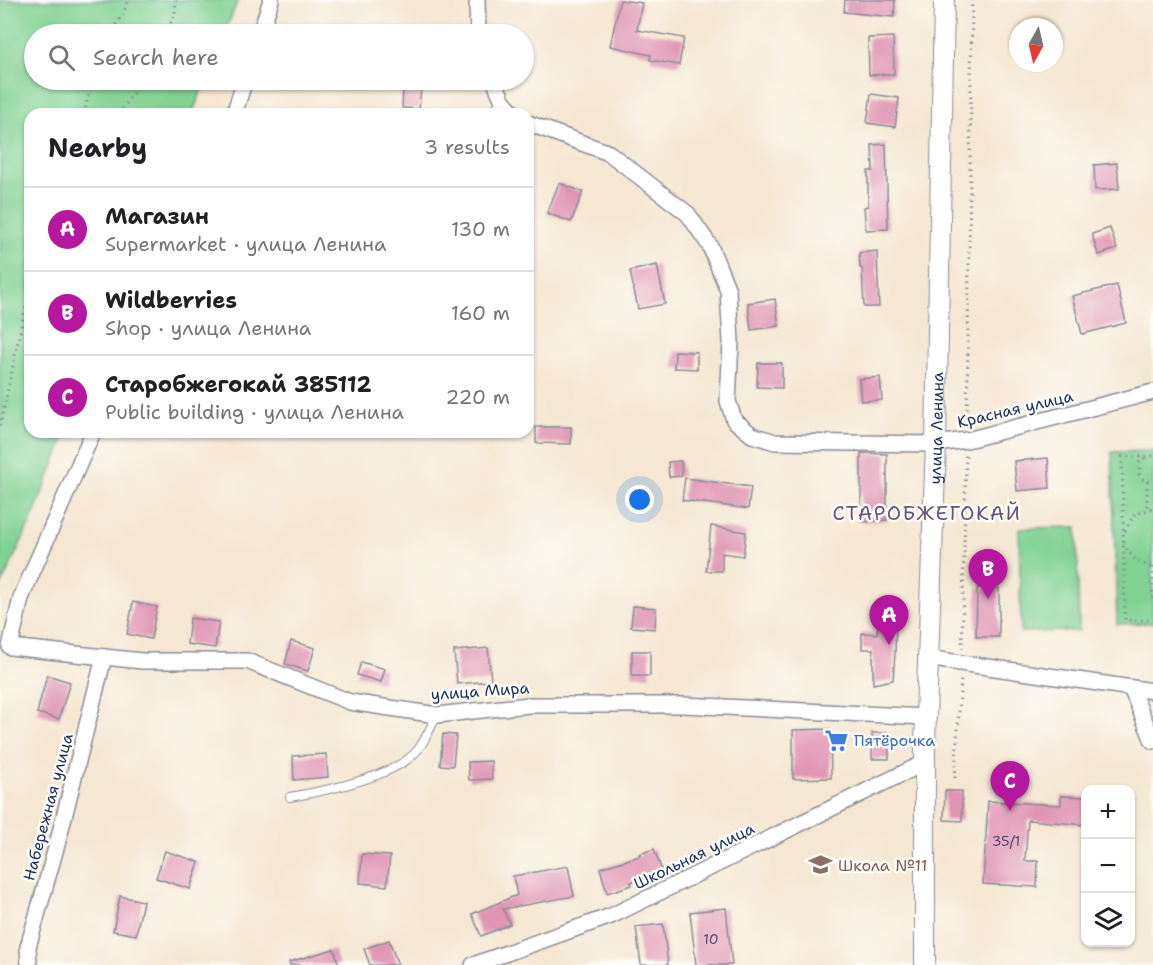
<!DOCTYPE html>
<meta charset="utf-8">
<style>
:root{--surface:#fff;--page:#f2f2f2;--text:#202124;--muted:#757577;--line:#e0e0e0;--accent:#b5179e}
body{margin:0;font-family:"Shantell Sans",sans-serif;background:var(--page);color:var(--text)}
.controls{position:absolute;right:18px;bottom:18px;display:grid;overflow:hidden;border-radius:12px;box-shadow:0 2px 4px #0004}
.controls button{width:54px;height:54px;display:grid;place-items:center;padding:0;border:0;border-bottom:2px solid var(--line);background:var(--surface);color:var(--text);font:30px sans-serif}
.compass{position:absolute;left:1009px;top:18px;width:54px;height:54px;border-radius:50%;background:var(--surface);box-shadow:0 2px 4px #0004;rotate:188deg}
.you{position:absolute;left:640px;top:500px;width:21px;height:21px;margin:-15px;border:4px solid #fff;border-radius:50%;background:#1a73e8;box-shadow:0 0 0 9px #1a73e833}
.badge{display:grid;place-items:center;width:39px;height:39px;border-radius:50%;background:var(--accent);color:#fff;font-size:20px;font-weight:700}
.pin{position:absolute;translate:-50% -50px;filter:drop-shadow(0 2px 3px #0008)}
.pin::after{content:'';position:absolute;top:32px;width:21px;height:18px;background:inherit;clip-path:polygon(0 0,100% 0,50% 100%)}
.list{margin:0;padding:0;list-style:none}
h2{display:flex;justify-content:space-between;align-items:center;height:78px;margin:0;padding:0 24px;font-size:26px}
h2 small{font-size:20px;font-weight:400;color:var(--muted)}
.list li{display:grid;grid-template-columns:39px 1fr auto;gap:18px;align-items:center;box-sizing:border-box;height:84px;padding:0 24px;border-top:2px solid var(--line)}
.list b{display:block;font-size:22px;white-space:nowrap}
.list p{margin:0;font-size:20px;white-space:nowrap;color:var(--muted)}
.list em{font-size:20px;font-style:normal;color:var(--muted)}
.icon{flex:none;width:33px;height:33px;fill:none;stroke:currentColor;stroke-width:2;stroke-linecap:round;stroke-linejoin:round}
.map{position:relative;flex:none;width:1153px;height:965px;overflow:hidden}
.search{position:absolute;background:var(--surface);box-shadow:0 2px 4px #0004;left:24px;top:24px;width:510px;height:66px;display:flex;align-items:center;gap:15px;box-sizing:border-box;padding:0 21px;border-radius:33px;color:var(--muted);font-size:22px}
.panel{position:absolute;background:var(--surface);box-shadow:0 2px 4px #0004;left:24px;top:108px;width:510px;height:330px;border-radius:18px}
.map>svg:first-child{display:block}
.green{fill:#80d192;stroke:#4e8078;stroke-width:1.5}
.building{fill:#e095b3}
.lines{fill:none;stroke-linecap:round;stroke-linejoin:round}
.service-casing{stroke:#888b98;stroke-width:10}
.minor-casing{stroke:#888b98;stroke-width:18}
.tertiary-casing{stroke:#888b98;stroke-width:22}
.path{stroke:#888b98;stroke-width:3;stroke-dasharray:1.5 4.5;stroke-linecap:butt}
.service{stroke:#fff;stroke-width:8}
.minor{stroke:#fff;stroke-width:15}
.tertiary{stroke:#fff;stroke-width:20}
.labels{text-anchor:middle;dominant-baseline:central;stroke-width:5;stroke-linejoin:round;paint-order:stroke}
.number-label{font-size:14px;fill:#4c4873}
.street-label{font-size:16px;fill:#1b2f5e;stroke:#fdfcf7}
.shop-label{font-size:16px;fill:#366cbe;stroke:#fdfcf7;text-anchor:start}
.education-label{font-size:16px;fill:#785e54;stroke:#fdfcf7;text-anchor:start}
.quarter-label{font-size:20px;letter-spacing:1.5px;fill:#60537c;stroke:#fdfcf7}
</style>
<div class="map">
<svg width="1153" height="965" viewBox="0 0 1153 965">
<rect width="100%" height="100%" fill="#fdfcf7"/>
<filter id="ink" filterUnits="userSpaceOnUse"><feTurbulence type="fractalNoise" baseFrequency=".0167" numOctaves="2"/><feDisplacementMap in="SourceGraphic" scale="12" xChannelSelector="R" yChannelSelector="G"/><feConvolveMatrix kernelMatrix="1 2 1 2 8 2 1 2 1" color-interpolation-filters="sRGB"/></filter>
<filter id="wash" filterUnits="userSpaceOnUse"><feTurbulence type="fractalNoise" baseFrequency=".008" numOctaves="4" result="noise"/><feDisplacementMap in="SourceGraphic" scale="24" xChannelSelector="R" yChannelSelector="G"/><feGaussianBlur stdDeviation="1.35" result="paint"/><feColorMatrix in="noise" values="0 0 0 0 0 0 0 0 0 0 0 0 0 0 0 0 0 1.4 0 .05"/><feComposite in="paint" operator="in"/></filter>
<g filter="url(#wash)">
<rect width="100%" height="100%" fill="#f5e7d1"/>
<g class="green">
<path d="M0 0H238L224 34H34V80H206L192 114H30V432H67L34 514 0 588Z"/>
<path d="M1153 451V623L1117 624 1112 452Z"/>
<path d="M1077 527 1079 631 1021 632 1019 528Z"/>
</g>
<g id="blocks">
<g class="building">
<path d="M620 0 642 3 637 30 684 38 679 65 650 60 651 55 610 46Z"/>
<path d="M845 0H895L894 17 844 12Z"/>
<path d="M893 37 894 74 869 75 868 38Z"/>
<path d="M403 87 421 88 419 109 402 108Z"/>
<path d="M871 94 899 98 895 127 867 123Z"/>
<path d="M886 144 888 229 866 230 864 207 868 206V171H873L872 145Z"/>
<path d="M1117 163 1119 189 1095 190 1094 165Z"/>
<path d="M559 183 583 192 571 222 547 213Z"/>
<path d="M1110 228 1117 249 1098 255 1092 234Z"/>
<path d="M877 251 879 307H864L862 268H860L859 253Z"/>
<path d="M657 265 665 304 638 309 630 271Z"/>
<path d="M1117 285 1126 323 1082 334 1072 296Z"/>
<path d="M775 299 779 326 751 330 748 303Z"/>
<path d="M675 351 697 352V369L674 368Z"/>
<path d="M758 363H782V388L757 387Z"/>
<path d="M880 377 882 400 861 401 859 379Z"/>
<path d="M536 427H571V444L536 443Z"/>
<path d="M861 453 887 454V520L861 522Z"/>
<path d="M1048 458 1050 488 1017 491 1014 461Z"/>
<path d="M681 461 682 476 669 477 668 462Z"/>
<path d="M685 478 751 487 748 509 682 500Z"/>
<path d="M711 526 746 532 743 556 722 553V571H706Z"/>
<path d="M977 588H999V637H976Z"/>
<path d="M133 602 157 607 151 639 127 634Z"/>
<path d="M633 606 656 608 655 629 631 627Z"/>
<path d="M878 617H896L895 655 893 680 873 684V649H862V633L877 634Z"/>
<path d="M190 618 219 622 215 648 187 644Z"/>
<path d="M291 641 315 648 308 671 285 664Z"/>
<path d="M488 648 491 681 457 684 454 651Z"/>
<rect x="632" y="651" width="18" height="25"/>
<path d="M361 662 385 669 381 682 357 675Z"/>
<path d="M47 675 70 682 59 719 37 713Z"/>
<path d="M830 729 831 778 793 779V730Z"/>
<path d="M872 733H888L889 759H872Z"/>
<path d="M443 734 456 735 453 766 440 765Z"/>
<path d="M326 754 328 777 294 780 293 756Z"/>
<path d="M491 761 492 779 469 780 468 762Z"/>
<path d="M945 791H962V821L944 820Z"/>
<path d="M1061 796 1086 797V825L1028 820 1025 861H1038L1037 887 983 884 988 801 1061 805Z"/>
<path d="M654 849 662 871 631 882 632 885 607 893 600 868 640 856 639 854Z"/>
<path d="M165 851 199 862 190 889 156 878Z"/>
<path d="M362 854 390 856 387 886 360 883Z"/>
<path d="M568 866 574 896 503 909 510 924 481 936 472 914 517 895 513 876Z"/>
<path d="M120 896 143 901 136 935 113 931Z"/>
<path d="M726 908 732 965H696L690 912Z"/>
<path d="M663 924 668 965H641L636 927Z"/>
<path d="M389 940 398 965H370L364 949Z"/>
<path d="M334 949 339 965H290L289 962Z"/>
</g>
</g>
</g>
<g filter="url(#ink)">
<use href="#blocks" fill-opacity="0" stroke="#888b98" stroke-width="1.5"/>
<g class="lines">
<defs>
<g id="service">
<path d="M489 114 503 101"/>
<path d="M290 797C324 791 400 776 419 748 426 739 431 726 437 715"/>
</g>
<g id="minor">
<path d="M477 0 478 34"/>
<path d="M260 34 271 0"/>
<path d="M494 80 503 101 515 114"/>
<path d="M234 114 245 80"/>
<path d="M528 123 609 153 688 214 710 246 728 290 731 342 728 401 734 420 752 435 775 442 936 444 967 440 1153 392"/>
<path d="M93 432 21 598 10 647 142 661H247L350 702 437 715 529 705H683L925 717"/>
<path d="M926 658 1153 691"/>
<path d="M1131 688 1153 741"/>
<path d="M29 965 28 947 58 841 104 657"/>
<path d="M473 965 611 916 924 763"/>
</g>
<g id="tertiary">
<path id="s1" d="M925 965V743L936 444 944 0"/>
</g>
</defs>
<use href="#service" class="service-casing"/>
<use href="#minor" class="minor-casing"/>
<use href="#tertiary" class="tertiary-casing"/>
<g class="path">
<path d="M108 34 123 15 128 0"/>
<path d="M165 34 175 15 176 0"/>
<path d="M84 114 92 80"/>
<path d="M119 114 142 80"/>
<path d="M0 426 30 286"/>
<path d="M967 427 972 0"/>
<path d="M1153 456 1122 457 1125 620H1153"/>
<path d="M1145 458 1140 462 1139 474 1143 479 1153 481"/>
<path d="M1147 481V508"/>
<path d="M1125 531 1134 515 1153 508"/>
<path d="M1124 543C1130 558 1138 563 1153 567"/>
<path d="M1153 567V601"/>
<path d="M962 649 966 455"/>
<path d="M955 778 961 677"/>
</g>
<use href="#service" class="service"/>
<use href="#minor" class="minor"/>
<use href="#tertiary" class="tertiary"/>
</g>
</g>
<defs>
<symbol id="supermarket-bare" viewBox="-9 -9 18 18"><path d="M-6-5.5h2.5l.6 2H6L4.5 2H-2.5L-4.4-4H-6ZM-1.5 3.2a1.3 1.3 0 1 0 .1 0ZM3 3.2a1.3 1.3 0 1 0 .1 0Z" fill="#3f7fe0" stroke="#fdfcf7" stroke-width="2.5" paint-order="stroke"/></symbol>
<symbol id="school-bare" viewBox="-9 -9 18 18"><path d="M0-5L7-2L0 1L-7-2ZM-4 1L0 2.5L4 1V4Q0 6-4 4Z" fill="#8d6e63" stroke="#fdfcf7" stroke-width="2.5" paint-order="stroke"/></symbol>
</defs>
<g fill-rule="evenodd">
<use href="#supermarket-bare" x="820" y="724" width="33" height="33"/>
<use href="#school-bare" x="804" y="848" width="33" height="33"/>
</g>
<g class="labels">
<g class="number-label">
<text x="1006" y="841">35/1</text>
<text x="711" y="939">10</text>
</g>
<g class="street-label">
<text transform="translate(1015 409) rotate(-13)">Красная улица</text>
<text stroke="none"><textPath href="#s1" startOffset="537">улица Ленина</textPath></text>
<text transform="translate(480 691) rotate(-4)">улица Мира</text>
<text transform="translate(48 807) rotate(-75)">Набережная улица</text>
<text transform="translate(694 856) rotate(-26)">Школьная улица</text>
</g>
<g class="shop-label">
<text x="854" y="740">Пятёрочка</text>
</g>
<g class="education-label">
<text x="838" y="865">Школа №11</text>
</g>
<g class="quarter-label">
<text x="927" y="513">СТАРОБЖЕГОКАЙ</text>
</g>
</g>
</svg>
<div class="controls">
<button>+</button>
<button>−</button>
<button><svg class="icon" aria-label="layers" viewBox="0 0 24 24"><path d="M12 4l9 5-9 5-9-5zM3 14l9 5 9-5"/></svg></button>
</div>
<svg class="compass" viewBox="-18 -18 36 36"><path d="M0-13l5 13h-10z" fill="#e53935"/><path d="M0 13l5-13h-10z" fill="#757577"/></svg>
<div class="you"></div>
<div class="pin badge" style="left:889px;top:645px">A</div>
<div class="pin badge" style="left:988px;top:599px">B</div>
<div class="pin badge" style="left:1010px;top:811px">C</div>
<div class="search"><svg class="icon" aria-label="search" viewBox="0 0 24 24"><circle cx="10" cy="10" r="6"/><path d="M15 15l6 6"/></svg>Search here</div>
<section class="panel">
<h2>Nearby<small>3 results</small></h2>
<ul class="list">
<li><span class="badge">A</span><div><b>Магазин</b><p>Supermarket · улица Ленина</p></div><em>130 m</em></li>
<li><span class="badge">B</span><div><b>Wildberries</b><p>Shop · улица Ленина</p></div><em>160 m</em></li>
<li><span class="badge">C</span><div><b>Старобжегокай 385112</b><p>Public building · улица Ленина</p></div><em>220 m</em></li>
</ul>
</section>
</div>
